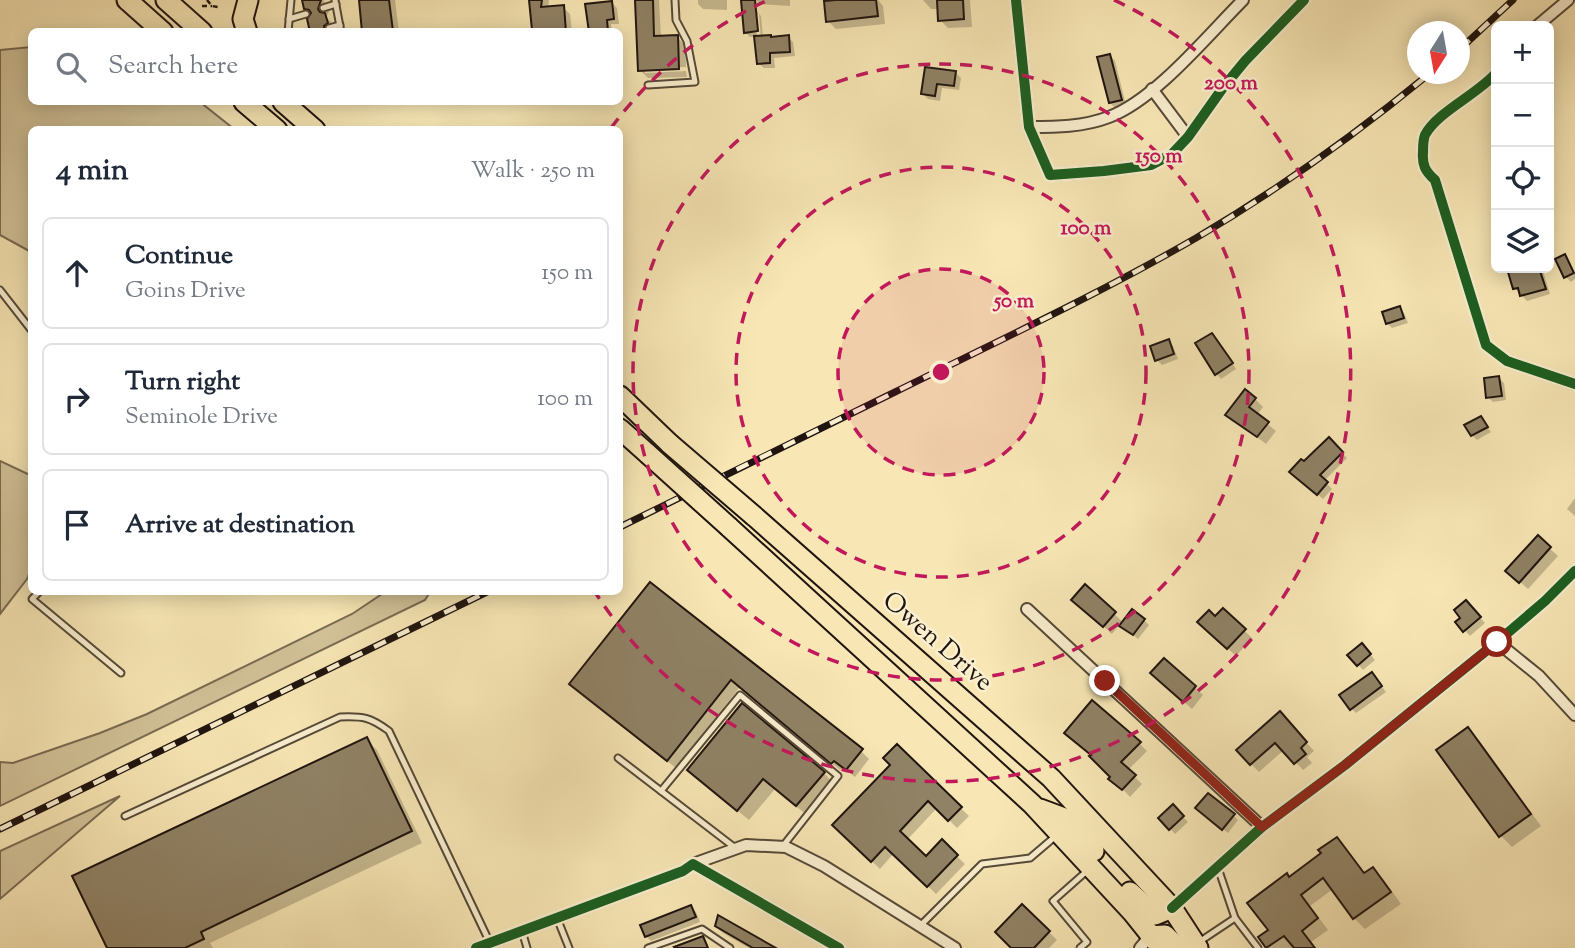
<!DOCTYPE html>
<meta charset="utf-8">
<style>
:root{--surface:#fff;--page:#f2f2f3;--text:#1f2937;--muted:#747a83;--line:#e0e1e3}
body{margin:0;font-family:"Sorts Mill Goudy",serif;background:var(--page);color:var(--text)}
.controls{position:absolute;right:21px;top:21px;display:grid;overflow:hidden;border-radius:10px;box-shadow:0 4px 18px #0003}
.controls button{width:63px;height:63px;display:grid;place-items:center;padding:0;border:0;border-bottom:2px solid var(--line);background:var(--surface);color:var(--text);font:35px sans-serif}
.compass{position:absolute;left:1407px;top:21px;width:63px;height:63px;border-radius:50%;background:var(--surface);box-shadow:0 4px 18px #0003;rotate:191deg}
.stop{position:absolute;width:21px;height:21px;margin:-16px;border:5px solid #8f2418;border-radius:50%;background:#fff}
.stop.end{background:#8f2418;border-color:#fff;box-shadow:0 2px 7px #0008}
.list{margin:0;padding:0;list-style:none}
h2{display:flex;justify-content:space-between;align-items:center;height:91px;margin:0;padding:0 28px;font-size:30px}
h2 small{font-size:23px;font-weight:400;color:var(--muted)}
.list li{display:grid;grid-template-columns:46px 1fr auto;gap:21px;align-items:center;box-sizing:border-box;height:112px;margin:0 14px 14px;padding:0 14px;border:2px solid var(--line);border-radius:10px}
.list b{display:block;font-size:26px;white-space:nowrap}
.list p{margin:0;font-size:23px;white-space:nowrap;color:var(--muted)}
.list em{font-size:23px;font-style:normal;color:var(--muted)}
.icon{flex:none;width:38px;height:38px;fill:none;stroke:currentColor;stroke-width:2;stroke-linecap:round;stroke-linejoin:round}
.map{position:relative;flex:none;width:1575px;height:948px;overflow:hidden}
.search{position:absolute;background:var(--surface);box-shadow:0 4px 18px #0003;left:28px;top:28px;width:595px;height:77px;display:flex;align-items:center;gap:18px;box-sizing:border-box;padding:0 24px;border-radius:10px;color:var(--muted);font-size:26px}
.panel{position:absolute;background:var(--surface);box-shadow:0 4px 18px #0003;left:28px;top:126px;width:595px;height:469px;border-radius:10px}
.map>svg:first-child{display:block}
.green{fill:#d3c399;stroke:#796c54;stroke-width:2}
.shadow{fill:#0003;fill-rule:evenodd}
.building{fill:#908265;stroke:#1f140f;stroke-width:2}
.lines{fill:none;stroke-linecap:round;stroke-linejoin:round}
.lane-casing{stroke:#554938;stroke-width:9}
.street-casing{stroke:#554938;stroke-width:14}
.highway-casing{stroke:#1f140f;stroke-width:23}
.path{stroke:#1f140f;stroke-width:2.5;stroke-dasharray:5 3.5;stroke-linecap:butt}
.lane{stroke:#faefcf;stroke-width:5}
.street{stroke:#faefcf;stroke-width:10}
.highway{stroke:#f8e7b5;stroke-width:19}
.rail-casing{stroke:#1f140f;stroke-width:7}
.rail{stroke:#faefcf;stroke-width:4.5;stroke-dasharray:13;stroke-linecap:butt}
.highway-bridge-casing{stroke:#1f140f;stroke-width:23;stroke-linecap:butt}
.highway-bridge{stroke:#f8e7b5;stroke-width:19}
.cycleway-casing{stroke:#faefcf;stroke-width:15}
.cycleway{stroke:#1b5e20;stroke-width:10}
.route{stroke:#8f2418;stroke-width:9}
.ring{fill:none;stroke:#c2185b;stroke-width:3.5;stroke-dasharray:12 9}
.labels{text-anchor:middle;dominant-baseline:central;stroke-width:5;stroke-linejoin:round;paint-order:stroke}
.street-label{font-size:26px;fill:#1f140f;stroke:#faefcf}
.centre{fill:#c2185b;stroke:#faefcf;stroke-width:3.5}
.ring-label{font-size:21px;text-anchor:middle;font-weight:bold;fill:#c2185b;stroke:#faefcf;stroke-width:5;stroke-linejoin:round;paint-order:stroke}
</style>
<div class="map">
<svg width="1575" height="948" viewBox="0 0 1575 948">
<rect width="100%" height="100%" fill="#f8e7b5"/>
<filter id="stains"><feTurbulence type="fractalNoise" baseFrequency=".00286" numOctaves="4"/><feColorMatrix values="0 0 0 0 .2 0 0 0 0 .09 0 0 0 0 .02 0 0 0 .5 -.17"/></filter>
<radialGradient id="worn" r=".72"><stop offset=".6" stop-color="#630" stop-opacity="0"/><stop offset="1" stop-color="#630" stop-opacity=".3"/></radialGradient>
<g class="green">
<path d="M31 47 32 102H200L234 129 32 130 31 252 0 235V50Z"/>
<path d="M0 461 32 476 31 569 27 579 0 614Z"/>
<path d="M385 592H430L425 600 0 806V762L13 763 100 733 147 714 352 614Z"/>
<path d="M120 796 0 899V851Z"/>
</g>
<g class="shadow">
<path d="M307 0H323L327 5 329 12 326 17 332 23 335 32H312V15L306 8Z"/>
<path d="M361 0H395L399 32H364Z"/>
<path d="M528 0H549L548 8 563 7 570 14 572 32H536L531 7Z"/>
<path d="M637 0H659L661 37H677L685 45 686 67 645 69V73L686 71 687 77 648 78 640 70Z"/>
<path d="M698 0H727V10L703 9 698 4Z"/>
<path d="M756 0H790V6L760 4Z"/>
<path d="M852 0H878L883 6 885 24 836 29 828 21Z"/>
<path d="M923 0H970L972 27 948 28 940 20 939 9H931Z"/>
<path d="M612 3 617 8 619 24H611L612 32H591Z"/>
<path d="M756 11 761 16 763 37H788L793 42 795 56 774 58 775 68H764L758 63 756 36 750 37 745 32ZM755 14H759L761 40H757Z"/>
<path d="M1110 55 1115 61 1126 105 1115 108 1110 103Z"/>
<path d="M926 69 956 73 961 78 959 90 942 88 940 101 928 99 923 94Z"/>
<path d="M1564 256 1575 273V279L1571 282 1566 277Z"/>
<path d="M1530 268H1540L1543 271 1550 294 1527 301 1515 288 1511 273Z"/>
<path d="M1399 308 1404 313 1408 323 1392 328 1387 323Z"/>
<path d="M1217 340 1236 369 1221 379 1216 373Z"/>
<path d="M1168 341 1173 346 1178 359 1162 365 1157 360Z"/>
<path d="M1499 378 1504 383 1506 400 1493 402 1488 397Z"/>
<path d="M1255 399 1263 407 1257 415 1276 431 1266 444 1228 415Z"/>
<path d="M1481 418 1491 432 1477 440 1472 435Z"/>
<path d="M1329 440 1347 458 1324 481 1332 489 1323 499 1296 476 1304 464Z"/>
<path d="M1575 498V516L1567 509Z"/>
<path d="M1538 538 1558 556 1528 589 1508 571Z"/>
<path d="M651 584 861 751 869 759 855 777 843 768 840 770 740 687 676 768 579 692Z"/>
<path d="M1085 587 1124 623 1144 620 1149 625 1138 639 1120 624 1112 634 1082 607Z"/>
<path d="M1471 607 1485 623 1470 636 1457 622Z"/>
<path d="M1223 610 1252 638 1236 656 1208 630Z"/>
<path d="M1367 650 1375 660 1363 670 1350 655Z"/>
<path d="M1164 660 1203 695 1192 709 1161 681Z"/>
<path d="M1376 679 1386 692 1356 713 1351 708Z"/>
<path d="M1288 722 1314 751 1307 757 1312 763 1303 770 1284 750 1259 772 1251 764Z"/>
<path d="M1468 729 1479 740 1541 826 1512 847 1501 836 1439 750Z"/>
<path d="M366 739 377 750 422 843 210 943 213 948H109Z"/>
<path d="M1139 743 1147 751 1128 770 1142 784 1130 797 1092 756Z"/>
<path d="M897 746 969 816 957 828 937 808 907 840 926 858 942 842 965 864 936 894 894 853 880 869 834 825 892 765Z"/>
<path d="M824 773 834 784 808 816 775 789 749 820 700 780Z"/>
<path d="M1173 806 1188 822 1175 834 1160 818Z"/>
<path d="M1203 813 1233 815 1238 820 1228 833Z"/>
<path d="M1337 839 1365 874 1373 869 1384 880 1401 904 1365 929 1354 918 1333 889 1310 906 1328 930 1311 942 1316 948H1268L1261 938 1270 930 1290 879 1323 854Z"/>
<path d="M1022 906 1057 940 1049 948H1013Z"/>
<path d="M690 907 696 912 700 922 651 941 646 936Z"/>
<path d="M719 918 773 948H749L723 933 715 925Z"/>
</g>
<g class="building">
<path d="M302 0H321L318 9 320 12 325 13 328 23 324 26 325 32H310L307 19 311 13 309 10 304 9Z"/>
<path d="M359 0H389L393 31 362 32Z"/>
<path d="M529 0H542L541 7 564 5 566 32H548L547 29 532 30Z"/>
<path d="M635 0H653L654 36 678 35 679 69 638 71Z"/>
<path d="M741 0H755L758 31 744 33Z"/>
<path d="M836 0H876L878 16 826 22 824 1Z"/>
<path d="M937 0H963L964 19 938 21Z"/>
<path d="M612 1 614 19 607 20 608 31 589 32 585 4Z"/>
<path d="M771 35V37L789 35 790 52 770 53V63L757 64 754 36Z"/>
<path d="M1110 54 1122 100 1109 103 1097 57Z"/>
<path d="M925 67 956 71 954 86 937 84 935 96 921 94Z"/>
<path d="M1565 254 1574 273 1564 278 1555 259Z"/>
<path d="M1524 268H1539L1546 289 1520 296 1518 288 1513 289 1508 272Z"/>
<path d="M1400 306 1404 318 1386 324 1382 312Z"/>
<path d="M1212 333 1233 363 1215 375 1195 343Z"/>
<path d="M1169 339 1174 354 1155 361 1150 346Z"/>
<path d="M1499 376 1502 396 1486 398 1484 378Z"/>
<path d="M1245 389 1256 398 1249 407 1269 422 1257 437 1225 415Z"/>
<path d="M1481 416 1488 427 1471 436 1464 425Z"/>
<path d="M1329 437 1343 452 1320 475 1328 482 1317 495 1289 472 1301 459 1304 461Z"/>
<path d="M1538 535 1551 547 1519 583 1505 571Z"/>
<path d="M650 582 863 749 846 770 834 761 831 764 731 680 667 761 569 684Z"/>
<path d="M1085 584 1116 612 1103 627 1071 600Z"/>
<path d="M1466 600 1481 617 1463 632 1455 622 1460 618 1454 610Z"/>
<path d="M1223 608 1246 629 1227 649 1197 622 1209 610 1215 616Z"/>
<path d="M1132 609 1145 619 1133 635 1119 626Z"/>
<path d="M1362 643 1371 654 1357 666 1347 655Z"/>
<path d="M1164 658 1196 686 1183 702 1150 673Z"/>
<path d="M1372 672 1382 686 1350 710 1339 695Z"/>
<path d="M1092 700 1141 742 1121 762 1136 775 1122 790 1108 779 1110 777 1089 756 1091 755 1064 733Z"/>
<path d="M742 703 825 772 796 806 763 779 737 811 687 770Z"/>
<path d="M1280 711 1307 742 1301 748 1306 754 1294 764 1275 743 1250 765 1236 750Z"/>
<path d="M1468 727 1531 814 1499 837 1436 750Z"/>
<path d="M367 737 412 831 201 932 204 939 185 948H107L72 876Z"/>
<path d="M897 744 962 807 948 821 928 801 900 831 926 856 942 839 958 855 927 887 885 847 871 862 832 825 890 765 883 758Z"/>
<path d="M1208 793 1235 814 1222 830 1195 808Z"/>
<path d="M1173 804 1184 816 1169 830 1158 818Z"/>
<path d="M1337 837 1364 873 1373 867 1391 892 1353 919 1323 878 1301 895 1318 918 1302 931 1315 948H1294L1284 936 1266 948 1258 937 1268 930 1247 903 1287 873 1289 877 1321 853 1318 850Z"/>
<path d="M1022 904 1050 931 1034 948H1011L995 932Z"/>
<path d="M691 905 696 917 645 937 640 925Z"/>
<path d="M718 915 776 948H753L715 926Z"/>
<path d="M703 936 708 948H675L674 947Z"/>
</g>
<g class="lines">
<defs>
<g id="lane">
<path d="M335 0 341 32"/>
<path d="M323 8 336 4"/>
<path d="M289 19 306 14"/>
<path d="M329 28 340 25"/>
<path d="M288 32 291 0"/>
<path d="M648 85 695 82 687 41 676 20 675 0"/>
<path d="M0 290 32 331"/>
<path d="M39 592 32 599 121 673"/>
<path d="M618 758 734 847"/>
<path d="M661 791 740 695 838 776 783 846"/>
<path d="M125 816 340 717C363 716 370 717 389 731L490 943"/>
<path d="M1218 868 1235 918"/>
<path d="M557 918 569 948"/>
<path d="M920 926 982 864 1030 858 1057 835"/>
<path d="M522 931 527 948"/>
<path d="M1199 942 1235 918 1258 948"/>
<path d="M648 948 702 929 730 948"/>
<path d="M1080 948 1087 942 1053 901 1088 870"/>
</g>
<g id="street">
<path d="M1016 0 1029 127 1050 175 1104 171 1151 165 1172 154 1188 137 1222 89 1245 61 1304 0"/>
<path d="M1537 26 1568 0"/>
<path d="M1496 73C1478 94 1437 112 1425 135 1423 140 1423 146 1423 152 1422 165 1425 171 1435 180L1486 345 1507 361 1575 384"/>
<path d="M1152 89 1188 137"/>
<path d="M1029 127C1056 127 1083 127 1109 117 1156 99 1207 36 1243 0"/>
<path d="M1027 609 1262 827"/>
<path d="M1497 642 1539 676 1575 715"/>
<path d="M693 864 746 845 786 847 824 866 955 948"/>
<path d="M1172 908 1262 827 1345 765 1497 642 1545 601 1575 571"/>
<path d="M476 948 683 871 693 864 839 948"/>
<path d="M1140 948 1150 936"/>
</g>
<g id="highway">
<path d="M127 0 163 32"/>
<path d="M166 0 202 32"/>
<path d="M247 32 243 19 248 0"/>
<path d="M244 102 277 130"/>
<path d="M283 102 315 130"/>
<path d="M620 396 670 444"/>
<path d="M620 429 648 454"/>
<path d="M754 516 1051 778 1172 908 1198 948"/>
<path d="M729 527 1032 804 1133 913 1161 948"/>
<path d="M1040 809 1064 818 1094 851"/>
<path d="M1130 892 1155 915 1172 908"/>
<path d="M1150 936 1165 935 1178 948"/>
</g>
</defs>
<use href="#lane" class="lane-casing"/>
<use href="#street" class="street-casing"/>
<use href="#highway" class="highway-casing"/>
<g class="path">
<path d="M207 0 212 6 218 7"/>
<path d="M202 6H212"/>
</g>
<use href="#lane" class="lane"/>
<use href="#street" class="street"/>
<use href="#highway" class="highway"/>
<defs>
<g id="rail">
<path d="M1460 49 1513 0"/>
<path d="M620 527C711 482 803 437 895 392 996 342 1099 294 1196 238 1278 190 1356 134 1429 74"/>
<path d="M0 829 487 592"/>
</g>
</defs>
<use href="#rail" class="rail-casing"/>
<use href="#rail" class="rail"/>
<defs>
<g id="highway-bridge">
<path d="M670 444 754 516"/>
<path d="M648 454 729 527"/>
</g>
</defs>
<use href="#highway-bridge" class="highway-bridge-casing"/>
<use href="#highway-bridge" class="highway-bridge"/>
<defs>
<g id="cycleway">
<path d="M1016 0 1029 127 1050 175 1104 171 1151 165 1172 154 1188 137 1222 89 1245 61 1304 0"/>
<path d="M1496 73C1478 94 1437 112 1425 135 1423 140 1423 146 1423 152 1422 165 1425 171 1435 180L1486 345 1507 361 1575 384"/>
<path d="M1172 908 1262 827 1345 765 1497 642 1545 601 1575 571"/>
<path d="M476 948 683 871 693 864 839 948"/>
</g>
</defs>
<use href="#cycleway" class="cycleway-casing"/>
<use href="#cycleway" class="cycleway"/>
</g>
<g class="lines">
<path class="route" d="M1105 681 1262 827 1345 765 1497 642"/>
</g>
<circle cx="941" cy="372" r="103" fill="#c2185b" fill-opacity=".12"/>
<g class="ring">
<circle cx="941" cy="372" r="103"/>
<circle cx="941" cy="372" r="205"/>
<circle cx="941" cy="372" r="308"/>
<path d="M611 128A410 410 0 0 1 768 0M1114 0A410 410 0 1 1 595 592"/>
</g>
<g class="labels">
<g class="street-label">
<text transform="translate(937 642) rotate(41)">Owen Drive</text>
</g>
</g>
<circle cx="941" cy="372" r="10" class="centre"/>
<g class="ring-label">
<text x="1231" y="89">200 m</text>
<text x="1159" y="162">150 m</text>
<text x="1086" y="234">100 m</text>
<text x="1014" y="307">50 m</text>
</g>
<rect width="100%" height="100%" filter="url(#stains)"/>
<rect width="100%" height="100%" fill="url(#worn)"/>
</svg>
<div class="controls">
<button>+</button>
<button>−</button>
<button><svg class="icon" aria-label="locate" viewBox="0 0 24 24"><circle cx="12" cy="12" r="6"/><path d="M12 2v4M12 18v4M2 12h4M18 12h4"/></svg></button>
<button><svg class="icon" aria-label="layers" viewBox="0 0 24 24"><path d="M12 4l9 5-9 5-9-5zM3 14l9 5 9-5"/></svg></button>
</div>
<svg class="compass" viewBox="-18 -18 36 36"><path d="M0-13l5 13h-10z" fill="#e53935"/><path d="M0 13l5-13h-10z" fill="#747a83"/></svg>
<div class="stop" style="left:1497px;top:642px"></div>
<div class="stop end" style="left:1105px;top:681px"></div>
<div class="search"><svg class="icon" aria-label="search" viewBox="0 0 24 24"><circle cx="10" cy="10" r="6"/><path d="M15 15l6 6"/></svg>Search here</div>
<section class="panel">
<h2>4 min<small>Walk · 250 m</small></h2>
<ul class="list">
<li><svg class="icon" aria-label="ahead" viewBox="0 0 24 24"><path d="M12 20V5M6 11l6-6 6 6"/></svg><div><b>Continue</b><p>Goins Drive</p></div><em>150 m</em></li>
<li><svg class="icon" aria-label="right" viewBox="0 0 24 24"><path d="M7 20v-9h11M14 6l5 5-5 5"/></svg><div><b>Turn right</b><p>Seminole Drive</p></div><em>100 m</em></li>
<li><svg class="icon" aria-label="arrive" viewBox="0 0 24 24"><path d="M6 21V4h12l-3 4 3 4H6"/></svg><div><b>Arrive at destination</b></div></li>
</ul>
</section>
</div>
